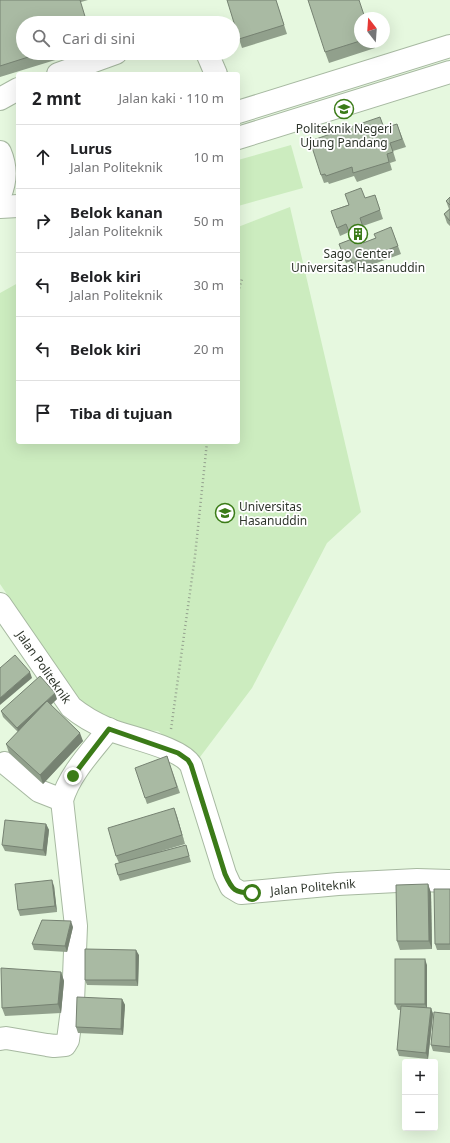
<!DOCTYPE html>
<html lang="id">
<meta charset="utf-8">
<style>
:root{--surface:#fff;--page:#f2f2f2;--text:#202124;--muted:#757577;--line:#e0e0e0}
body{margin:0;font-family:"Noto Sans",sans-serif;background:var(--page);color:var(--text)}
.controls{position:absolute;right:12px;bottom:12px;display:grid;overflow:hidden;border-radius:4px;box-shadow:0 4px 16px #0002}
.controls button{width:36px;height:36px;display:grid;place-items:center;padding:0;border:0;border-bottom:1px solid var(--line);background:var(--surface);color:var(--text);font:20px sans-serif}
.compass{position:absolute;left:354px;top:12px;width:36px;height:36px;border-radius:50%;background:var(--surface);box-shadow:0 4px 16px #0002;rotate:343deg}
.stop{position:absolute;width:12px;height:12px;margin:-9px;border:3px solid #3b7b18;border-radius:50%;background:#fff}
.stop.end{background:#3b7b18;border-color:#fff;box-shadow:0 1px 4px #0008}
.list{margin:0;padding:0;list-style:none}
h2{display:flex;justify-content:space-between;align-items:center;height:52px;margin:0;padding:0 16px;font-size:17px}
h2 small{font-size:13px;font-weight:400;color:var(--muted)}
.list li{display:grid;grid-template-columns:26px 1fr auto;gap:12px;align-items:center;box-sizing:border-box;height:64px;padding:0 16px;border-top:1px solid var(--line)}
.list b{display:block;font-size:15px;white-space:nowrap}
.list p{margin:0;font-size:13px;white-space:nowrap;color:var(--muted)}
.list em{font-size:13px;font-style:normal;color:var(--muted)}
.icon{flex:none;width:22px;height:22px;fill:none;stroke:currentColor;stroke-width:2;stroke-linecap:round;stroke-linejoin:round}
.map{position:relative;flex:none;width:450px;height:1143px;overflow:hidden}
.search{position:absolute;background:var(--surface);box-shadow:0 4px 16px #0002;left:16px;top:16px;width:224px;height:44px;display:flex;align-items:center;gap:10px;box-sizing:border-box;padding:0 14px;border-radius:22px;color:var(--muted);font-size:15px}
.panel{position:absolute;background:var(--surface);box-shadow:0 4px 16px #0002;left:16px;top:72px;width:224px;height:372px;border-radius:4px}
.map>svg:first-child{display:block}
.green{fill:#ccecbf}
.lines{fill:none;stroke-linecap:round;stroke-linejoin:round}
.minor-casing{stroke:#a7b9a1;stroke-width:24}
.path{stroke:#94a18e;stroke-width:2.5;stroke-dasharray:1 3;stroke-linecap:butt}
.minor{stroke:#fff;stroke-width:22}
.wall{fill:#91a08c}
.shaded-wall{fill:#768272}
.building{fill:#a9baa3;stroke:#768272}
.route{stroke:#3b7b18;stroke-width:5}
.labels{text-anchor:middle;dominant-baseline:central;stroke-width:3.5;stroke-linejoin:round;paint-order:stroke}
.poi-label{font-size:12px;fill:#2f362c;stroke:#fff}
.street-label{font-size:12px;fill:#2f362c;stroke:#fff}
</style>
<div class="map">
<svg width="450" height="1143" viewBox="0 0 450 1143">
<rect width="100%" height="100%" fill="#e6f8df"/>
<g class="green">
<path d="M291 145 303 188 238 206V160Z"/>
<path d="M290 207 361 512 327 543 252 688 197 761 158 731 133 729 80 703 0 584V293L18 283V442H238V227Z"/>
</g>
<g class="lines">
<defs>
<g id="minor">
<path d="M207 53 216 74"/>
<path d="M58 74 116 53"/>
<path d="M0 99 18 89"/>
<path d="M238 112 450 46"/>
<path d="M238 138 450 72"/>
<path d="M0 152C6 166 6 181 0 195"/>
<path d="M0 207 18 206"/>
<path d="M0 604 71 707C82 716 94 723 108 729 129 738 180 747 191 765L225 874 231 887 241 893 338 884 417 880 450 881"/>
<path d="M5 763 39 791 62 800"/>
<path d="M0 1039 6 1038 47 1045 54 1046 65 1045 68 1040 73 1002 76 926 62 800C70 773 92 751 109 729"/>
</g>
</defs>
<use href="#minor" class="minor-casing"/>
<g class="path">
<path d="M238 292 242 279"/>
<path d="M171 729 195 556 207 442"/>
</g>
<use href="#minor" class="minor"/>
</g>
<g class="wall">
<path d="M0 0H88L81 2 23 53H78L0 77Z"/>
<path d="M276 0 287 34 242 48 239 39Z"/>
<path d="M360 18V42H373L375 48 329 63 325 52Z"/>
<path d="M397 124 406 147 393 151 396 161 390 163 392 170 357 182 354 176 329 184 328 182 324 183 321 175 384 128Z"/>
<path d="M375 195 383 219 363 226 367 239 362 241 363 243 376 238 391 227 401 254 355 271 351 261 346 263 339 244 352 239 349 232 340 236 331 211Z"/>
<path d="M450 197V226L447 223 444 214 449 209 446 201Z"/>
<path d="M57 699 51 705 83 741 43 784 9 753 6 744 18 732 3 717 1 711Z"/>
<path d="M167 756 180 793 147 804 145 798Z"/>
<path d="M174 808 185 844 155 853 186 845 191 862 120 881 118 875 119 863 116 856Z"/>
<path d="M46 824 49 830 46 856 5 851 2 845Z"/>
<path d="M428 884 431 893 432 949 400 950 397 941Z"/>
<path d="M54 886 57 912 20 916 18 910Z"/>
<path d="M450 889V950H437L435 944Z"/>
<path d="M73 927 67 952 34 950 32 944Z"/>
<path d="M139 955 138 986 87 985 85 980Z"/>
<path d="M427 965V1008H431L433 1014 428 1059 399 1056 397 1050 401 1010H398L395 1004Z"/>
<path d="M61 972 64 981 61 1013 5 1016 2 1008Z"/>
<path d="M122 999 125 1005 123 1035 78 1033 76 1027Z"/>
<path d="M450 1014V1053L433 1051 431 1045Z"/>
</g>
<g class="shaded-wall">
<path d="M30 672 32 678 0 705V698Z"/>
<path d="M55 693 57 699 19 734 17 728Z"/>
<path d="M80 733 83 741 43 784 40 775Z"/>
<path d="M174 808 177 816 185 844 182 835Z"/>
<path d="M46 824 49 830 46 856 43 850Z"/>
<path d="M52 880 54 886 57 912 55 906Z"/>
<path d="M428 884 431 893 432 949 429 941Z"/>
<path d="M71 921 73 927 67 952 65 946Z"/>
<path d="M136 950 139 955 138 986 136 980Z"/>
<path d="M425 959 427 965V1010L425 1004Z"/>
<path d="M61 972 64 981 61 1013 58 1004Z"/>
<path d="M122 999 125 1005 123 1035 121 1029Z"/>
<path d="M431 1008 433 1014 428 1059 426 1053Z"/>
</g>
<g class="building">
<path d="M0 0H80L87 23H23V53H41L0 66Z"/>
<path d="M227 0H276L284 25 239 39Z"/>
<path d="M308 0H359L365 18H360V41L325 52Z"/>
<path d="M380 117 384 128 397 124 402 139 390 143 393 152 387 154 389 162 353 173 352 167 326 176 325 174 321 175 310 141Z"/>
<path d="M361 188 365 198 375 195 380 210 360 218 364 230 359 232 363 243 376 238 374 234 391 227 398 246 352 263 348 252 343 254 339 244 352 239 346 224 337 228 331 211 349 205 345 194Z"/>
<path d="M450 197V205L446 201Z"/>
<path d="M450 209V221L444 214Z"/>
<path d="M15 655 30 672 0 698V668Z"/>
<path d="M40 676 55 693 17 728 1 711Z"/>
<path d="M47 701 80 733 40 775 6 744Z"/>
<path d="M167 756 177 787 145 798 135 768Z"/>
<path d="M174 808 182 835 116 856 108 828Z"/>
<path d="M5 820 46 824 43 850 2 845Z"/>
<path d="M186 845 189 856 118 875 115 864Z"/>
<path d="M52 880 55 906 18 910 15 884Z"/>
<path d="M428 884 429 941H397L396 885Z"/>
<path d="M434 889H450V944H435Z"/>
<path d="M42 920 71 921 65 946 32 944Z"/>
<path d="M85 949 136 950V980H85Z"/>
<rect x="395" y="959" width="30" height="45"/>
<path d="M1 968 61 972 58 1004 2 1008Z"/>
<path d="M77 997 122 999 121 1029 76 1027Z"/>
<path d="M401 1006 431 1008 426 1053 397 1050Z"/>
<path d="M434 1012 450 1014V1047L431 1045Z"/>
</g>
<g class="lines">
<path class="route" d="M73 776 109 729 178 753 188 760 191 765 225 874C232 890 235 893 252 893"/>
</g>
<defs>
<symbol id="university-ring" viewBox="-11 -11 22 22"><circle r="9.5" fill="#fff" stroke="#3b7b18" stroke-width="1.5"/><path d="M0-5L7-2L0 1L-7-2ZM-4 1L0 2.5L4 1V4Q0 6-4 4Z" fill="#3b7b18"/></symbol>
<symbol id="building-ring" viewBox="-11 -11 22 22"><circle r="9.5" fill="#fff" stroke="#3b7b18" stroke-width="1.5"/><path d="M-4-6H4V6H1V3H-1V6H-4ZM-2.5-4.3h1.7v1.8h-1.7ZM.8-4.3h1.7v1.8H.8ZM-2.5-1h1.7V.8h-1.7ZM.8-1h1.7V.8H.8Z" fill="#3b7b18"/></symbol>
</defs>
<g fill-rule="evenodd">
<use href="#university-ring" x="333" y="98" width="22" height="22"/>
<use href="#building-ring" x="347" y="223" width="22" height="22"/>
<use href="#university-ring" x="214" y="502" width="22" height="22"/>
</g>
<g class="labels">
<g class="poi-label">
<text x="344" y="128">Politeknik Negeri<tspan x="344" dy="14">Ujung Pandang</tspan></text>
<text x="358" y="253">Sago Center<tspan x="358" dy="14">Universitas Hasanuddin</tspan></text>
<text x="239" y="506" text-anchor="start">Universitas<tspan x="239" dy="14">Hasanuddin</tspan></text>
</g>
<g class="street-label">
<text transform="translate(44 667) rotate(55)">Jalan Politeknik</text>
<text transform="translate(313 887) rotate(-5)">Jalan Politeknik</text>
</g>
</g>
</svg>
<div class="controls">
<button>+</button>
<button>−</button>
</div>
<svg class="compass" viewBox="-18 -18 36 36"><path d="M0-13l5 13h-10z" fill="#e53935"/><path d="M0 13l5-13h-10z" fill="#757577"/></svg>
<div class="stop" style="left:252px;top:893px"></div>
<div class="stop end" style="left:73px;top:776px"></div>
<div class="search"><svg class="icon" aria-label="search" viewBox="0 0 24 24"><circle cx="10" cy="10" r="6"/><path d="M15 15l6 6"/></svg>Cari di sini</div>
<section class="panel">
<h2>2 mnt<small>Jalan kaki · 110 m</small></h2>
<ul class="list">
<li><svg class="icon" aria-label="ahead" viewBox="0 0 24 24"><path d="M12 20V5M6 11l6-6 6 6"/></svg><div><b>Lurus</b><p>Jalan Politeknik</p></div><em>10 m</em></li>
<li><svg class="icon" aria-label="right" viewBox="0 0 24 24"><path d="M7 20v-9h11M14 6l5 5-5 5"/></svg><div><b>Belok kanan</b><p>Jalan Politeknik</p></div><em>50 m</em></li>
<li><svg class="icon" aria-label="left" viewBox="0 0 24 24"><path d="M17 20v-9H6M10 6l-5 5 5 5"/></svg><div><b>Belok kiri</b><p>Jalan Politeknik</p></div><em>30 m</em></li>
<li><svg class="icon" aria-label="left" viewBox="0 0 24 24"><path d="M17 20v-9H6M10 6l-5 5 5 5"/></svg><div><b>Belok kiri</b></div><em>20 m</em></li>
<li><svg class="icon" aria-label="arrive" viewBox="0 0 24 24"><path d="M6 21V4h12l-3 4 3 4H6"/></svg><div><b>Tiba di tujuan</b></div></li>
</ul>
</section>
</div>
